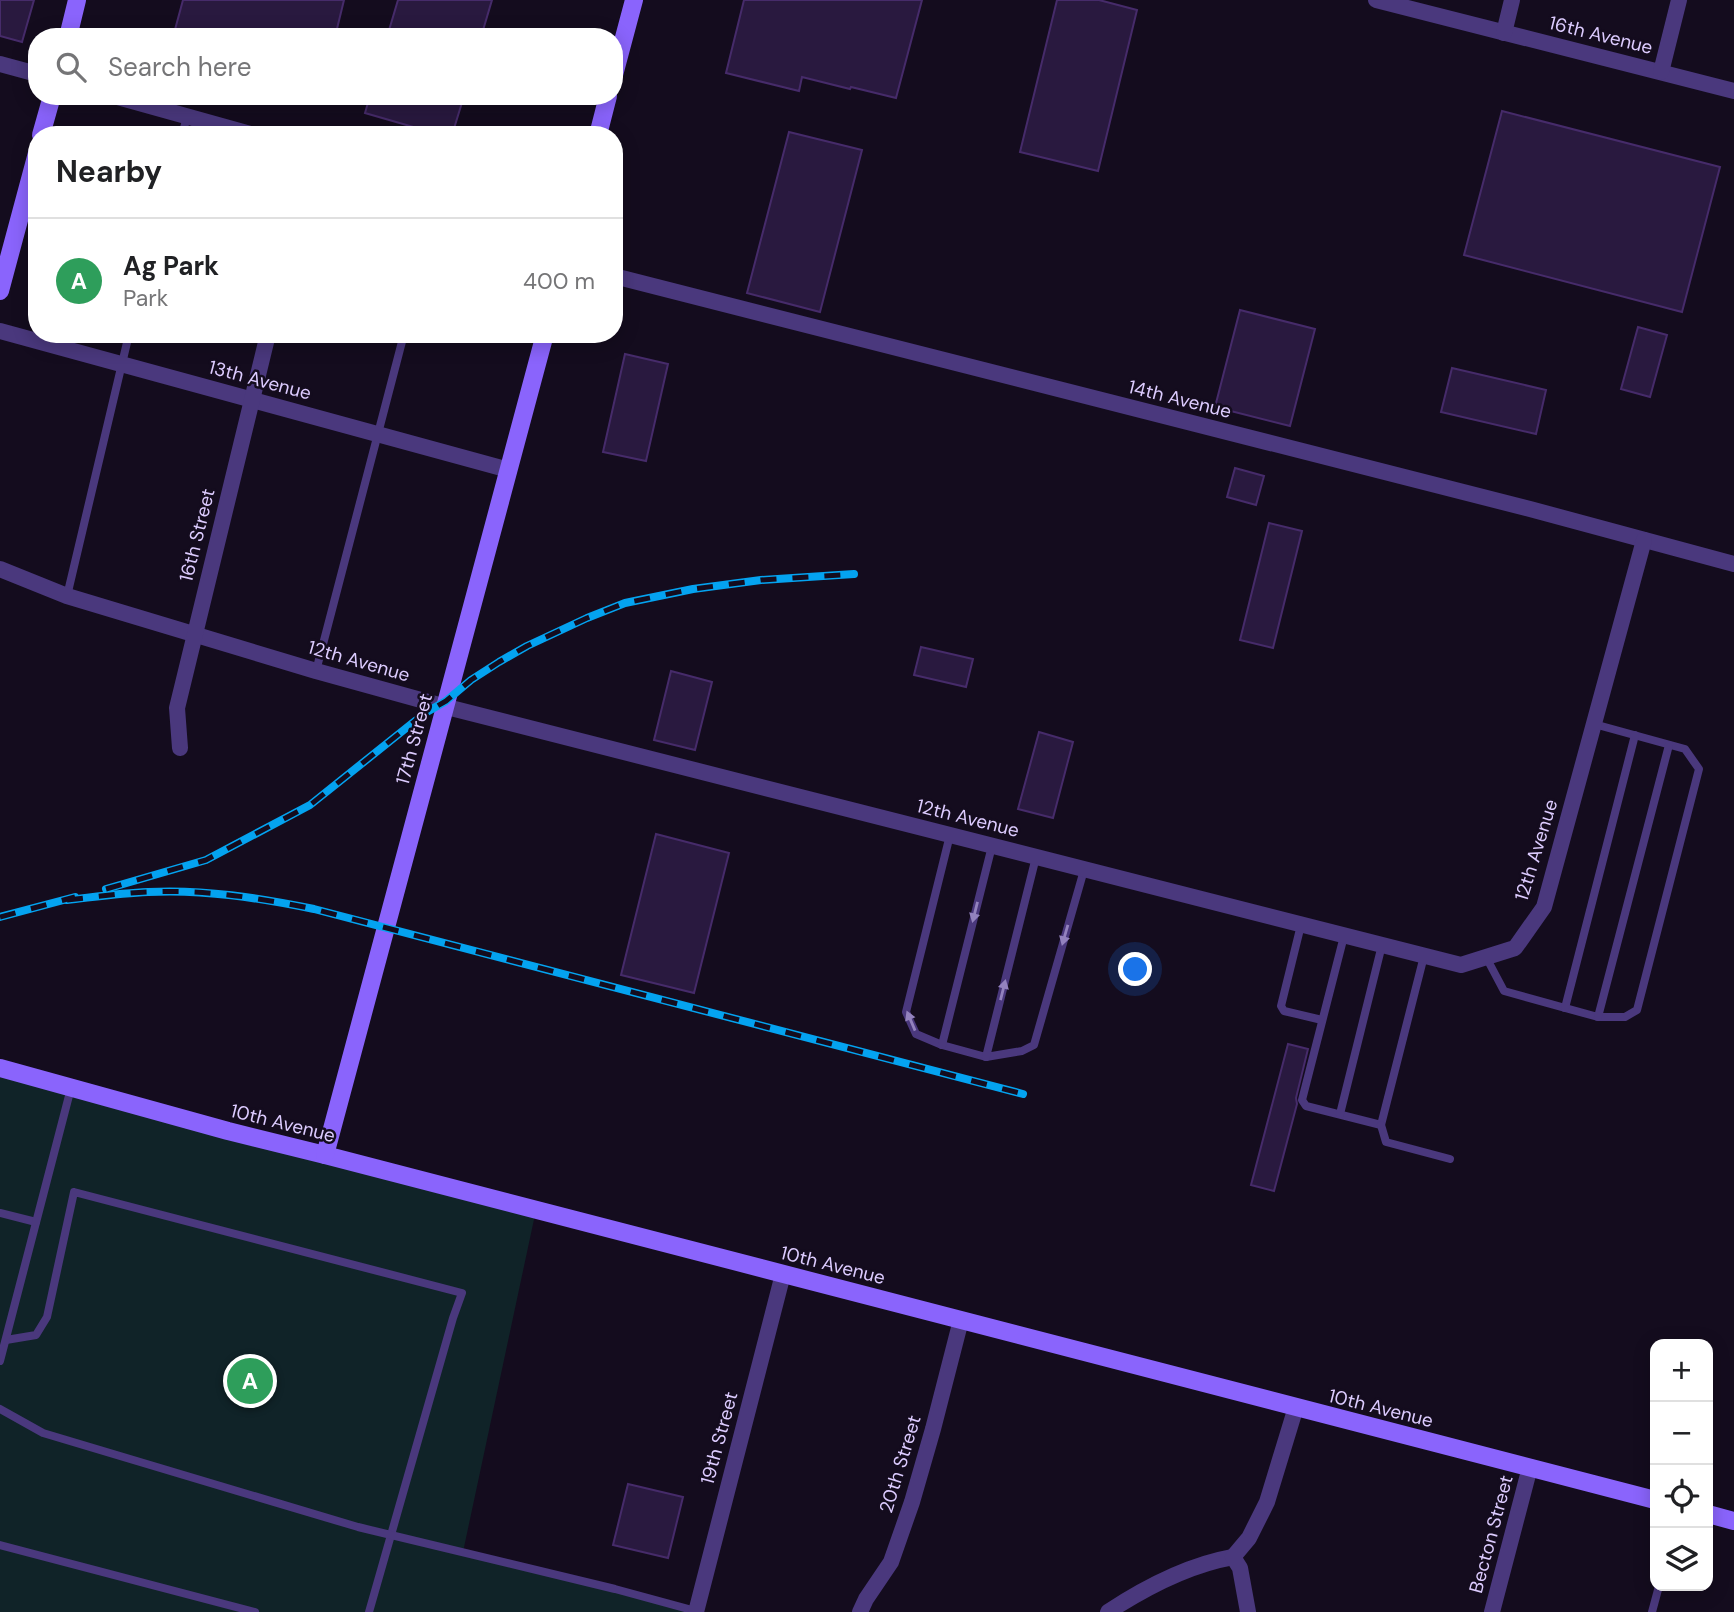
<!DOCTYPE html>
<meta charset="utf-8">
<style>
:root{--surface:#fff;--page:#f6f6f6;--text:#202124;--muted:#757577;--line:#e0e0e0;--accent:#135c80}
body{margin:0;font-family:"DM Sans",sans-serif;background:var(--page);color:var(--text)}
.controls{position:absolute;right:21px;bottom:21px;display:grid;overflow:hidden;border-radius:14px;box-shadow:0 4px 18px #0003}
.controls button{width:63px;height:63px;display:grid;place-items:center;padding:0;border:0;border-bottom:2px solid var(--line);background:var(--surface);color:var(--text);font:35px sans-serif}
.you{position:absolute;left:1136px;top:970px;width:24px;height:24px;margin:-18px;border:5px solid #fff;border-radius:50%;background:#1a73e8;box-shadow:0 0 0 10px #1a73e833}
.badge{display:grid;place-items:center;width:46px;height:46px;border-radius:50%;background:var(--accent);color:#fff;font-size:23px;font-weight:700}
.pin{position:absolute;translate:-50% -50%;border:4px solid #fff;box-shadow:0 2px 7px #0006}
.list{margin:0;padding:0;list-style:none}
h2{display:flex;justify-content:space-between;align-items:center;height:91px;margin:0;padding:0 28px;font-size:30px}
h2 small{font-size:23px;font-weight:400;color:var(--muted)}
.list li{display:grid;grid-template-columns:46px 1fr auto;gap:21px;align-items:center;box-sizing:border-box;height:126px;padding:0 28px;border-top:2px solid var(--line)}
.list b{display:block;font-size:26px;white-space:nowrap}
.list p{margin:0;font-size:23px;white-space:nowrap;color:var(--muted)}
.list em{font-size:23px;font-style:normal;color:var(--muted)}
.icon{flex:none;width:38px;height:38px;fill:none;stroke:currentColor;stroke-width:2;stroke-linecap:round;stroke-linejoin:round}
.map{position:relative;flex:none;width:1734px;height:1612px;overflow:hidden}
.search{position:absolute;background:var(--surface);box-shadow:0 4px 18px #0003;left:28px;top:28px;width:595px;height:77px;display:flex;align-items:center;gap:18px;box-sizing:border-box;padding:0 24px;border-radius:28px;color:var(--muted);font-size:26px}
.panel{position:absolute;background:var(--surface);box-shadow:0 4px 18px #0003;left:28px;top:126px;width:595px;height:217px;border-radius:28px}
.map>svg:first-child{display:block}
.green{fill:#102328}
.building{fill:#29193f;stroke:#462b6a;stroke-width:2}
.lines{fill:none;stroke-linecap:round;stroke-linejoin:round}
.lane{stroke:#4a387d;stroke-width:8}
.street{stroke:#4a387d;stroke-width:16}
.secondary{stroke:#8a64fc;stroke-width:18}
.rail-casing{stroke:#04a3f0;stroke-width:8}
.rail{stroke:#140c1e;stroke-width:5;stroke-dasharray:16;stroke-linecap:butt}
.oneway{fill:#9382be}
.labels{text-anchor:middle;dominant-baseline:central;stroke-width:5;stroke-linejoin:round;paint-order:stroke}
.street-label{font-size:19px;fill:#dccbfe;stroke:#140c1e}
</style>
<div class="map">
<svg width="1734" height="1612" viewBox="0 0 1734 1612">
<rect width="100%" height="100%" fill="#140c1e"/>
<path class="green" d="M0 1068 536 1210 463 1552 696 1612H0Z"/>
<g class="building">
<path d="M0 0H34L22 42 0 36Z"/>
<path d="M183 0H344L335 37H173Z"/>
<path d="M398 0H492L481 37H387Z"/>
<path d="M744 0H922L896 98 851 87 850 89 802 77 799 91 726 73Z"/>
<path d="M1057 0H1099L1137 10 1098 171 1020 152Z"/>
<path d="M370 96H464L452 135H441L365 113Z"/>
<path d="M1502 111 1720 167 1682 312 1464 255Z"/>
<path d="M789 132 862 150 820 312 747 293Z"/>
<path d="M1240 310 1315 329 1290 426 1215 407Z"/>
<path d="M1638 327 1667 335 1650 397 1621 389Z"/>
<path d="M625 354 668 364 646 461 603 452Z"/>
<path d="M1452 368 1546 390 1536 434 1441 412Z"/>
<path d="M1235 468 1264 476 1256 505 1227 497Z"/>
<path d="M1269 523 1302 531 1273 648 1240 640Z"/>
<path d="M921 647 973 659 966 687 914 675Z"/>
<path d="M671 671 712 682 695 750 654 740Z"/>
<path d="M1039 732 1073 742 1053 818 1018 809Z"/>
<path d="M656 834 729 853 694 993 621 975Z"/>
<path d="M1288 1044 1308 1049 1296 1098 1297 1104 1274 1191 1251 1185Z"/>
<path d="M628 1484 683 1497 668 1558 613 1545Z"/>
</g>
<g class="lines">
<g class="lane">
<path d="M182 135 187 117"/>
<path d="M67 596 129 334"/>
<path d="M316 671 404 334"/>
<path d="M950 835 906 1012 916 1034 942 1045 986 1057 1022 1051 1034 1045 1084 870"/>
<path d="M1301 925 1281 1006 1284 1011 1322 1020"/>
<path d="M1344 936 1302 1100 1306 1106 1381 1125 1424 956"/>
<path d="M1486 957 1504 991 1598 1017H1625L1637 1010 1699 769 1685 749 1594 724"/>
<path d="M1565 1008 1635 735"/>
<path d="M1598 1017 1669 745"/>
<path d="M942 1045 992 846"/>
<path d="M986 1057 1036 857"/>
<path d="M1340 1114 1382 945"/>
<path d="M1381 1125 1386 1142 1450 1159"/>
<path d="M0 1213 36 1222"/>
<path d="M6 1340 36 1335 47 1317 74 1192 462 1293 453 1318 369 1612"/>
<path d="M0 1361 71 1088"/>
<path d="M0 1409 43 1433 358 1527 615 1589 696 1611"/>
<path d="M0 1545 255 1612"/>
<path d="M1652 1612 1659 1586"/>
</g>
<g class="street">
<path d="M1376 0 1734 91"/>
<path d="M1504 33 1512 0"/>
<path d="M0 64 37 74"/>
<path d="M1661 72 1679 0"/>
<path d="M114 96 254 135"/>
<path d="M614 276 1530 509 1734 564"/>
<path d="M0 331 509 470"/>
<path d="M0 569 67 596 316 671 439 705 1461 965 1515 948 1544 907 1644 540"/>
<path d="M180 748 177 708 268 334"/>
<path d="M696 1612 783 1274"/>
<path d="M860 1612 866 1599 891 1562 912 1502 933 1429 961 1320"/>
<path d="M1108 1612C1146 1587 1188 1565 1233 1557"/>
<path d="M1248 1612 1240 1568 1233 1557 1249 1538 1267 1502 1296 1407"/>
<path d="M1492 1612 1530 1467"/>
</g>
<g class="secondary">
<path d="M68 37 77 0"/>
<path d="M614 75 634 0"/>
<path d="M41 135 52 96"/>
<path d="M598 135 608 96"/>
<path d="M0 291 37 153"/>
<path d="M0 1068 228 1131 325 1155 1655 1500"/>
<path d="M325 1155 545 334"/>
<path d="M1708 1514 1734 1521"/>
</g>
<defs>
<g id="rail">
<path d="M106 889 206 860 310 805 425 713 446 701 471 680 499 662 527 646 587 618 625 603 693 589 761 580 854 574"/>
<path d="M67 900C94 897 121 893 148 892 204 889 259 898 314 909L1023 1094"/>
<path d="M0 917 75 897"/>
</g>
</defs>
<use href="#rail" class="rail-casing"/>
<use href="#rail" class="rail"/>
</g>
<defs><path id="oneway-solid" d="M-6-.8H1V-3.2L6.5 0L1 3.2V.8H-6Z" transform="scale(1.75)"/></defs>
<g class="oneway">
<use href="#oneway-solid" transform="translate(975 912) rotate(104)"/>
<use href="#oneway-solid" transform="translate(1065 935) rotate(106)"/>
<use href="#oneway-solid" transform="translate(1003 990) rotate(-76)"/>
<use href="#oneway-solid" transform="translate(911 1021) rotate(-113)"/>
</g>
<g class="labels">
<g class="street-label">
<text transform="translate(1601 35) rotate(14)">16th Avenue</text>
<text transform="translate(260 380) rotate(15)">13th Avenue</text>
<text transform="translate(1180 399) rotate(14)">14th Avenue</text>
<text transform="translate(197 535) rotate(-76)">16th Street</text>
<text transform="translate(359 661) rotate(16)">12th Avenue</text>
<text transform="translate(414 739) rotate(-75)">17th Street</text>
<text transform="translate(968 818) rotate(14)">12th Avenue</text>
<text transform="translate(1536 850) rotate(-73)">12th Avenue</text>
<text transform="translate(283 1123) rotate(14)">10th Avenue</text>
<text transform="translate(833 1265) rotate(14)">10th Avenue</text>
<text transform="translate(1381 1408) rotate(14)">10th Avenue</text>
<text transform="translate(719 1438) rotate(-75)">19th Street</text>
<text transform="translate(900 1464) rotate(-73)">20th Street</text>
<text transform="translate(1491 1534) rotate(-75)">Becton Street</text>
</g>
</g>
</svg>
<div class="controls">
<button>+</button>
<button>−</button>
<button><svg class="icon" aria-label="locate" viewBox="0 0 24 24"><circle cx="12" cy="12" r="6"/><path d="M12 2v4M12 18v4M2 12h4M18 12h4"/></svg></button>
<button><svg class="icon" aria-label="layers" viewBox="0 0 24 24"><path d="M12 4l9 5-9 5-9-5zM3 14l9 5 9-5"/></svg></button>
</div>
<div class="you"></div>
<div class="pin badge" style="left:250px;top:1381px;background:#2e9e5b">A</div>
<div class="search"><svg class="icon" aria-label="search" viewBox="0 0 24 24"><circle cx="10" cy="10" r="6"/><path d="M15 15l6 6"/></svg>Search here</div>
<section class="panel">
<h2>Nearby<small></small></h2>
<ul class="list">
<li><span class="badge" style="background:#2e9e5b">A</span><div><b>Ag Park</b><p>Park</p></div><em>400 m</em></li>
</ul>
</section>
</div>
